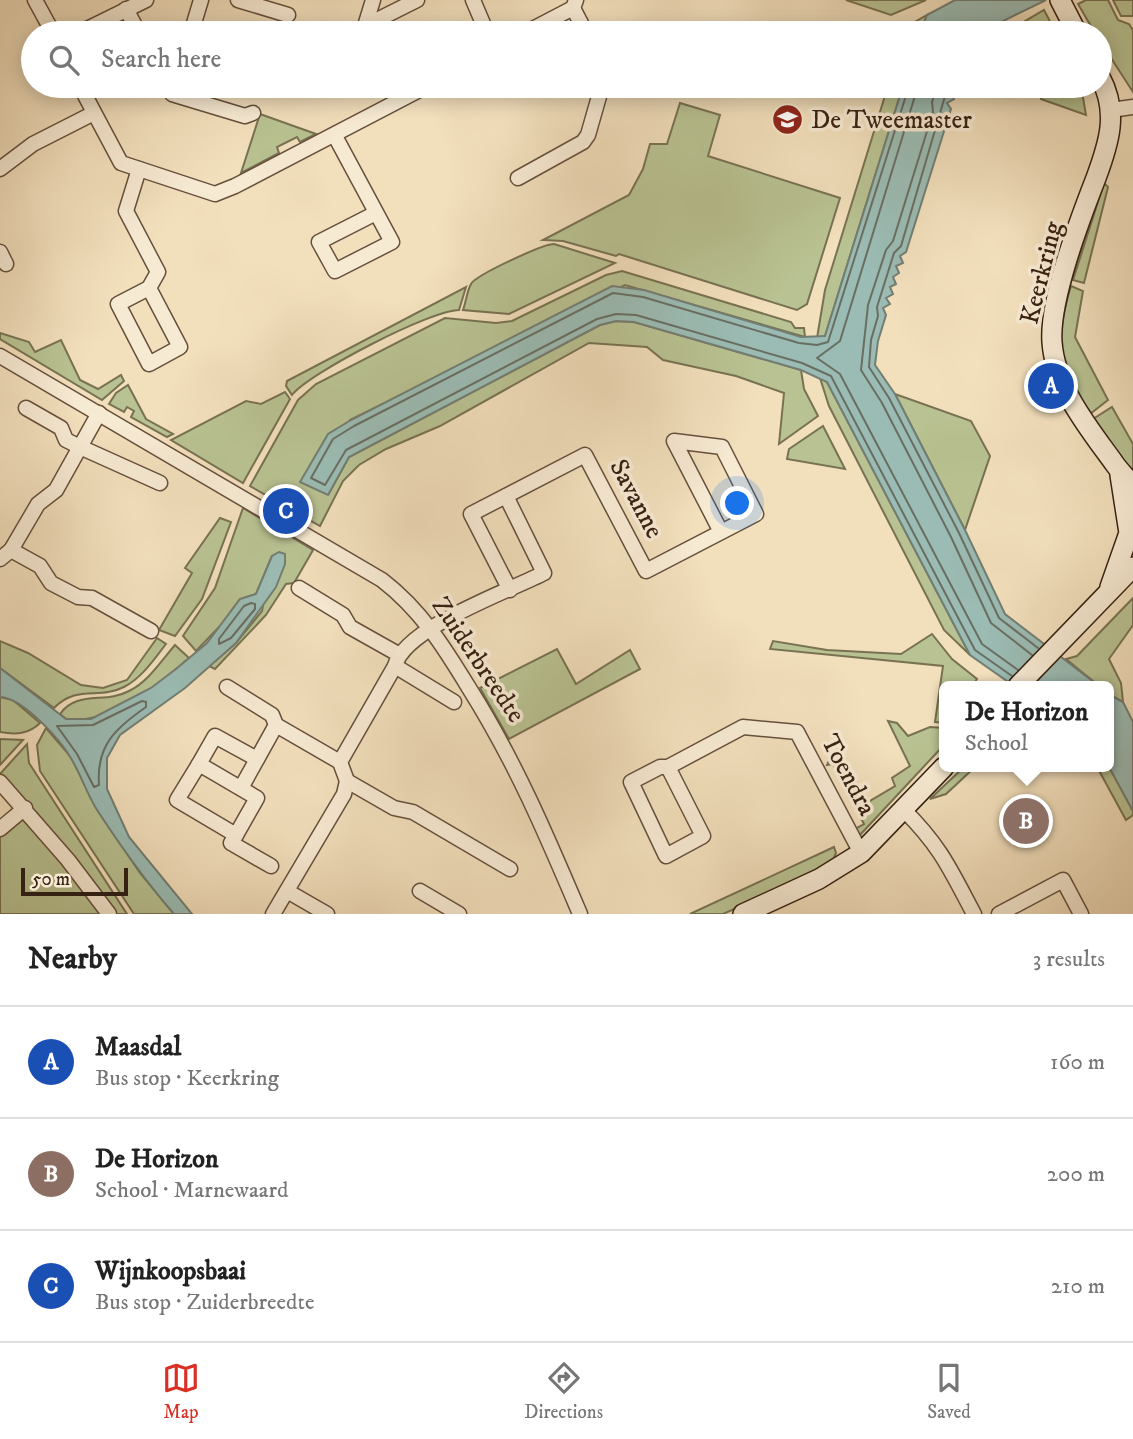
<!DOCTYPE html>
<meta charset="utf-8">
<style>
:root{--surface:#fff;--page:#f6f6f6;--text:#222;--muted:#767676;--line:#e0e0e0;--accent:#d93025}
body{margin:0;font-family:"IM FELL DW Pica",serif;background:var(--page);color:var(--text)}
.scale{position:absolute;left:21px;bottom:18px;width:107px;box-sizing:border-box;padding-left:7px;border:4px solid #372112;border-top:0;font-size:19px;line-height:24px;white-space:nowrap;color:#372112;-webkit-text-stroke:5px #f7ead3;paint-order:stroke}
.you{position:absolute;left:738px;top:504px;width:24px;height:24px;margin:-18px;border:5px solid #fff;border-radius:50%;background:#1a73e8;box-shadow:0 0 0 10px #1a73e833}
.badge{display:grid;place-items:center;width:46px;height:46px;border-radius:50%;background:var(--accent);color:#fff;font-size:23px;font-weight:700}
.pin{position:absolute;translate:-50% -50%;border:4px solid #fff;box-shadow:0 2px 7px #0006}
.popup{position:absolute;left:939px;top:681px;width:175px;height:91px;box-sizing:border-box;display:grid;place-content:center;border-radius:10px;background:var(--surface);filter:drop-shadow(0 2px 5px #0005);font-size:23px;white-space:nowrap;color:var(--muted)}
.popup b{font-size:26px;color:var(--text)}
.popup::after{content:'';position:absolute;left:50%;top:100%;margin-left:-14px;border:14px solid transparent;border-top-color:var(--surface)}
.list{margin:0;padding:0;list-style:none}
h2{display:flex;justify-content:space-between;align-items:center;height:91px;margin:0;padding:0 28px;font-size:30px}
h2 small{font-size:23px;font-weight:400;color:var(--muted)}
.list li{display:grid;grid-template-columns:46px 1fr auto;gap:21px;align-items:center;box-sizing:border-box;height:112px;padding:0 28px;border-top:2px solid var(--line)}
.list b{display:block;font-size:26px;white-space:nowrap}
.list p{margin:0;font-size:23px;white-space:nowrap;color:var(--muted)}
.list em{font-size:23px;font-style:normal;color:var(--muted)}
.icon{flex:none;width:38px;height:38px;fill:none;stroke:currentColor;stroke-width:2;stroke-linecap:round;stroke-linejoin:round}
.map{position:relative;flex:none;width:1133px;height:914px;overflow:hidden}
.search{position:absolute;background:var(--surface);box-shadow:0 4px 18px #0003;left:21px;right:21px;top:21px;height:77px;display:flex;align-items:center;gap:18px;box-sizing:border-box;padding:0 24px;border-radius:38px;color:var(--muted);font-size:26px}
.sheet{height:427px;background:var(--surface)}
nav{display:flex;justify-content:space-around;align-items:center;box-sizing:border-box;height:98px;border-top:2px solid var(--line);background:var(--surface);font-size:19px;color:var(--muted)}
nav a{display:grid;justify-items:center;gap:4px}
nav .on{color:var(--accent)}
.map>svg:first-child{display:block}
.green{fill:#b9c292;stroke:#787252;stroke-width:2}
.water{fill:#9bbcb4;stroke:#737e73;stroke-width:2}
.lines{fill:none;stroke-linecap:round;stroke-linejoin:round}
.shore{stroke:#696e63;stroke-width:2}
.street-casing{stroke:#66503c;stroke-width:17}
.secondary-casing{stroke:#372112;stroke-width:22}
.street{stroke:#f7ead3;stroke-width:14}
.secondary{stroke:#f7ead3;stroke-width:19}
.labels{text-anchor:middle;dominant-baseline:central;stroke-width:7;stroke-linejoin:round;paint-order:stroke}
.poi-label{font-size:26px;fill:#372112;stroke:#f7ead3;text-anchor:start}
.street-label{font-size:26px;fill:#372112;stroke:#f7ead3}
</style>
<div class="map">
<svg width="1133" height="914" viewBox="0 0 1133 914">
<rect width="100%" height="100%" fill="#f2dfbc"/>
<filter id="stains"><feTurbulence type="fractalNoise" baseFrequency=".00286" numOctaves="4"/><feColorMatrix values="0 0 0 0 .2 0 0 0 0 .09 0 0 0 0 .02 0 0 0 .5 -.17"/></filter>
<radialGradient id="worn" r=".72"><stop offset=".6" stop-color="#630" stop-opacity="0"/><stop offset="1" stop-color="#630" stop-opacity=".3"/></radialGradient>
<g class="green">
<path d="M846 0H926L891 15Z"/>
<path d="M1086 0H1108L1118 20 1129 24 1133 30V92L1100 41V33H1095L1078 4Z"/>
<path d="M1113 0H1133V16H1121Z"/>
<path d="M1044 10 1056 33H1036L1015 27Z"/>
<path d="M927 15 920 33H904L906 27Z"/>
<path d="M888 86H903L825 336 817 338 825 290Z"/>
<path d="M1044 86H1081L1086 115 1041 99Z"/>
<path d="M680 103 720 115 708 156 840 198 807 304 797 310 619 254 616 256 563 241 543 240 629 195 643 169 650 144H667Z"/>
<path d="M260 114 316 134 300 142 297 137 277 147 279 153 241 173Z"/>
<path d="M1104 183 1108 187 1084 283 1073 280Z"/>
<path d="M554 244 615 263 509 314 463 310C466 302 467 291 471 284 476 275 543 244 554 244Z"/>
<path d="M622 271 791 322 795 328H804L805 337 625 285 350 420 328 495 349 457 600 325 616 321 634 322 801 370 804 389 818 416 779 444 784 393 736 376 663 360 647 347 589 343 440 426 386 449 359 465 343 481 320 526 250 486 298 400 316 384 445 318 496 323 512 321 606 275Z"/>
<path d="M1071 286 1083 291 1075 337 1108 400 1090 414C1057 364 1054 344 1071 286Z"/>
<path d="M466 287 459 310C431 310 309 373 292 395L286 386 287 381Z"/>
<path d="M0 333 29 342 35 352 61 340 80 380 98 389 121 375 124 381 102 400 0 339Z"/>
<path d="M820 378 827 382 970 655 944 630 829 406Z"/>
<path d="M128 385 146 419 173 434 167 437 131 417 134 411 127 407 124 412 109 404 116 393Z"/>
<path d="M285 392 290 399 243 483 171 440 246 401 261 404Z"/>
<path d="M895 394 971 421 990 456 965 530Z"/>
<path d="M1112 407 1133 444V479L1093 419Z"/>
<path d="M823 426 845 469 787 459 789 449Z"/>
<path d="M243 508 313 550 294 583 286 584 266 615 215 669 209 666 236 643 262 611 272 556 256 594 240 599 221 625 196 651 183 636 215 588Z"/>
<path d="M220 518 231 522 202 599 175 636 159 630 192 573 185 568Z"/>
<path d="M1133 598V625L1109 659 1121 683 1123 702 1108 694V686H1099L1066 659 1077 656Z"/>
<path d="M932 634 952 659 977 679 972 686H944V723L935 722 943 666 770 649 773 641 827 650 901 654Z"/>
<path d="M157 638 166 644C154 659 142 678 124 687 98 700 78 684 54 708L0 668V641L28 653 81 685 103 688 127 680Z"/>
<path d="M175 645 189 658C157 686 110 725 66 719L60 714C77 690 105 704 129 691 148 682 162 660 175 645Z"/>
<path d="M557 649 576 684 630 650 640 669 509 739 480 688Z"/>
<path d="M0 697 13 700 40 723C29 734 16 735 0 732Z"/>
<path d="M888 721 897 723 908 736 930 727 944 728V745L859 836 855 829 864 824 833 764 827 765 833 752 838 749 868 802 895 786 892 778 910 766Z"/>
<path d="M46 728 71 757 97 809 140 873 174 914H134L40 771 37 745Z"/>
<path d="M0 739 23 740 0 765Z"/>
<path d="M27 744 29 763 127 914H116L42 819 0 774Z"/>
<path d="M1108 765 1133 811V815L1126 820 1097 767Z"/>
<path d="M964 767H975L946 794 930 799Z"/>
<path d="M23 819 29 821 102 914H0V836Z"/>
<path d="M834 847 836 853 830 867 723 914H690Z"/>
</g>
<g class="water">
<path d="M955 0H1046L997 24 991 33H920L927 15Z"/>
<path d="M903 86H955L957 89 951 93 954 99 947 103 951 109 906 252 900 256 903 263 896 266 899 273 893 277 896 284 890 287 893 294 886 298 890 304 883 308 886 315 878 341 875 365 895 394 965 530 1005 614 1099 686H1014L970 655 827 382 801 370 634 322 616 321 600 325 349 457 328 495 300 482 328 434 351 420 612 286 644 290 801 337 825 336Z"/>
<path d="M279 552 285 554V564L276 587 236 643 185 688 120 735 107 758V789L129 837 192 914H174C146 882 122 848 99 813 88 797 82 777 72 760 61 740 23 698 0 697V668L66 719H91L151 688 176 669 207 643 240 599 256 594 272 556Z"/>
<path d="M1108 694 1123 702 1133 722V811L1108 765Z"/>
</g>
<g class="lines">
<g class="shore">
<path d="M909 86 828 342 817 345 799 343 643 297 613 293 354 426 333 439 311 478 325 485 346 450 597 319 616 314 636 315 802 363 831 376 975 650 1012 676"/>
<path d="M918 86 840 341 817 358 840 374 982 644 1018 670"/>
<path d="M937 86 932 102 933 112 893 241 886 250 868 305 861 370 882 403 951 537 991 623 1032 655"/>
<path d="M948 86 901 246 894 253 877 307 878 316 871 340 869 367 889 398 959 533 999 618 1038 648"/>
<path d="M251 603 255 604V609L231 638 219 644V639L244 606Z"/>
<path d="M142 701 146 702V707C116 728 96 745 99 785L94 787 77 754 57 726 93 725Z"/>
</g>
<defs>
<g id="street">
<path d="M35 0 53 33"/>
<path d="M238 0 288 15"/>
<path d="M373 0 365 26 417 0"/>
<path d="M473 0 487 33"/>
<path d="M573 8 586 33"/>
<path d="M126 9 139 33"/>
<path d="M79 33 146 0"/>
<path d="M191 33 201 0"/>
<path d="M525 33 573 8 576 0"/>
<path d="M80 86 121 163 215 194 235 186 427 86"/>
<path d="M168 86 172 94 245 116 253 113"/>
<path d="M1111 110 1133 107"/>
<path d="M335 136 392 242 335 271 319 242 376 213"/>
<path d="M0 169 33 144 94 113"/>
<path d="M139 169 126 211 158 272 149 288 118 304 149 364 180 347 149 288"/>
<path d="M518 178 583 142 588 135 602 86"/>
<path d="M0 252 6 264"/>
<path d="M0 356 382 580C421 610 444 647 469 688 515 761 546 834 580 914"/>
<path d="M26 408 61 428 66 440 80 447 99 413"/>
<path d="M11 550 38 504 56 490 80 447 160 483"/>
<path d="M0 559 11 550 40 566 51 583 78 597 92 598 151 631"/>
<path d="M299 588 343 615 350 627 398 654"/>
<path d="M510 590 471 514 585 455 646 571 756 514 722 447 674 441 721 532"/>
<path d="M395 666 454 702"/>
<path d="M227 687 272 715 276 725 340 762"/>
<path d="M199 764 257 798 236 835 177 800Z"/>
<path d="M199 764 215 736 257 759"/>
<path d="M668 767 703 836 666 856 631 782 660 767H668L743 727 797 732 861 853"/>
<path d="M347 781 394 808 413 812 510 869"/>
<path d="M0 782 68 860 109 914"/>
<path d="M241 788 276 725"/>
<path d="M904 810C941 847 950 869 974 914"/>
<path d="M0 829 25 808"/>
<path d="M236 835 231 843 271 866"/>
<path d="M287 891 327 914"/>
<path d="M420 891 459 914"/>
<path d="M273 914 344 794 347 781 340 762 395 666C404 628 509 591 544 573L506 496"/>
<path d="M999 914 1063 880 1081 914"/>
</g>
<g id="secondary">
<path d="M1060 0 1077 33"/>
<path d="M1100 77C1119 112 1109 143 1096 178 1080 219 1049 300 1052 342 1055 387 1088 427 1114 463 1120 472 1128 478 1133 488"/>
<path d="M1110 587 1129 533 1120 475"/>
<path d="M1018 686 1133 567"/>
<path d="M743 914 819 879 861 853 944 767"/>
</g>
</defs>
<use href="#street" class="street-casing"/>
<use href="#secondary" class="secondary-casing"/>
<use href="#street" class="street"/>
<use href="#secondary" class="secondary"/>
</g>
<defs>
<symbol id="school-disc" viewBox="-11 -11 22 22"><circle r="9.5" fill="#8f2418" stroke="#f7ead3"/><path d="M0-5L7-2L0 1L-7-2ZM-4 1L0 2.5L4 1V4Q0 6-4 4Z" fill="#fff"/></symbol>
</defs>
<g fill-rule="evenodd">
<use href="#school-disc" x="770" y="102" width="35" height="35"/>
</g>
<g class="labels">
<g class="poi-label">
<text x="811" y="120">De Tweemaster</text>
</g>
<g class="street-label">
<text transform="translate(1042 273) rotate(-76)">Keerkring</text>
<text transform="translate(636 499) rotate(62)">Savanne</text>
<text transform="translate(478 660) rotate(56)">Zuiderbreedte</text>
<text transform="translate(848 775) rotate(62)">Toendra</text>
</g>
</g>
<rect width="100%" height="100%" filter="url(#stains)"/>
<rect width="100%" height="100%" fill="url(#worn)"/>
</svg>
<div class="scale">50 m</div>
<div class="you"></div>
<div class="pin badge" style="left:1051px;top:386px;background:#1a4fb4">A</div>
<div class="pin badge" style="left:1026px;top:821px;background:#8d6e63">B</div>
<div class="popup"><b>De Horizon</b>School</div>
<div class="pin badge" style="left:286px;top:511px;background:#1a4fb4">C</div>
<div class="search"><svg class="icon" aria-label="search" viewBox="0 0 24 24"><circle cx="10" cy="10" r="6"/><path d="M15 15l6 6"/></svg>Search here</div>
</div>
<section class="sheet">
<h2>Nearby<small>3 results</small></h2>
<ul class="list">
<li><span class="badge" style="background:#1a4fb4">A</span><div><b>Maasdal</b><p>Bus stop · Keerkring</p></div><em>160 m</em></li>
<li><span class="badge" style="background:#8d6e63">B</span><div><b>De Horizon</b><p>School · Marnewaard</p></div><em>200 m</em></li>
<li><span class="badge" style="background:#1a4fb4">C</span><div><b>Wijnkoopsbaai</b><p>Bus stop · Zuiderbreedte</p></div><em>210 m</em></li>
</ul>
</section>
<nav>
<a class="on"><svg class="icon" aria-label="map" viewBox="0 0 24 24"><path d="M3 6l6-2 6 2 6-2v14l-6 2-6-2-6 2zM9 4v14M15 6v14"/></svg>Map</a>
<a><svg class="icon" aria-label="directions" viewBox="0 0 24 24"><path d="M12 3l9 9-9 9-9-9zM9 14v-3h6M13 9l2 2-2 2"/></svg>Directions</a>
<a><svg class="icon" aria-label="saved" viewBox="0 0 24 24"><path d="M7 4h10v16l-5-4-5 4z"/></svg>Saved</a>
</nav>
